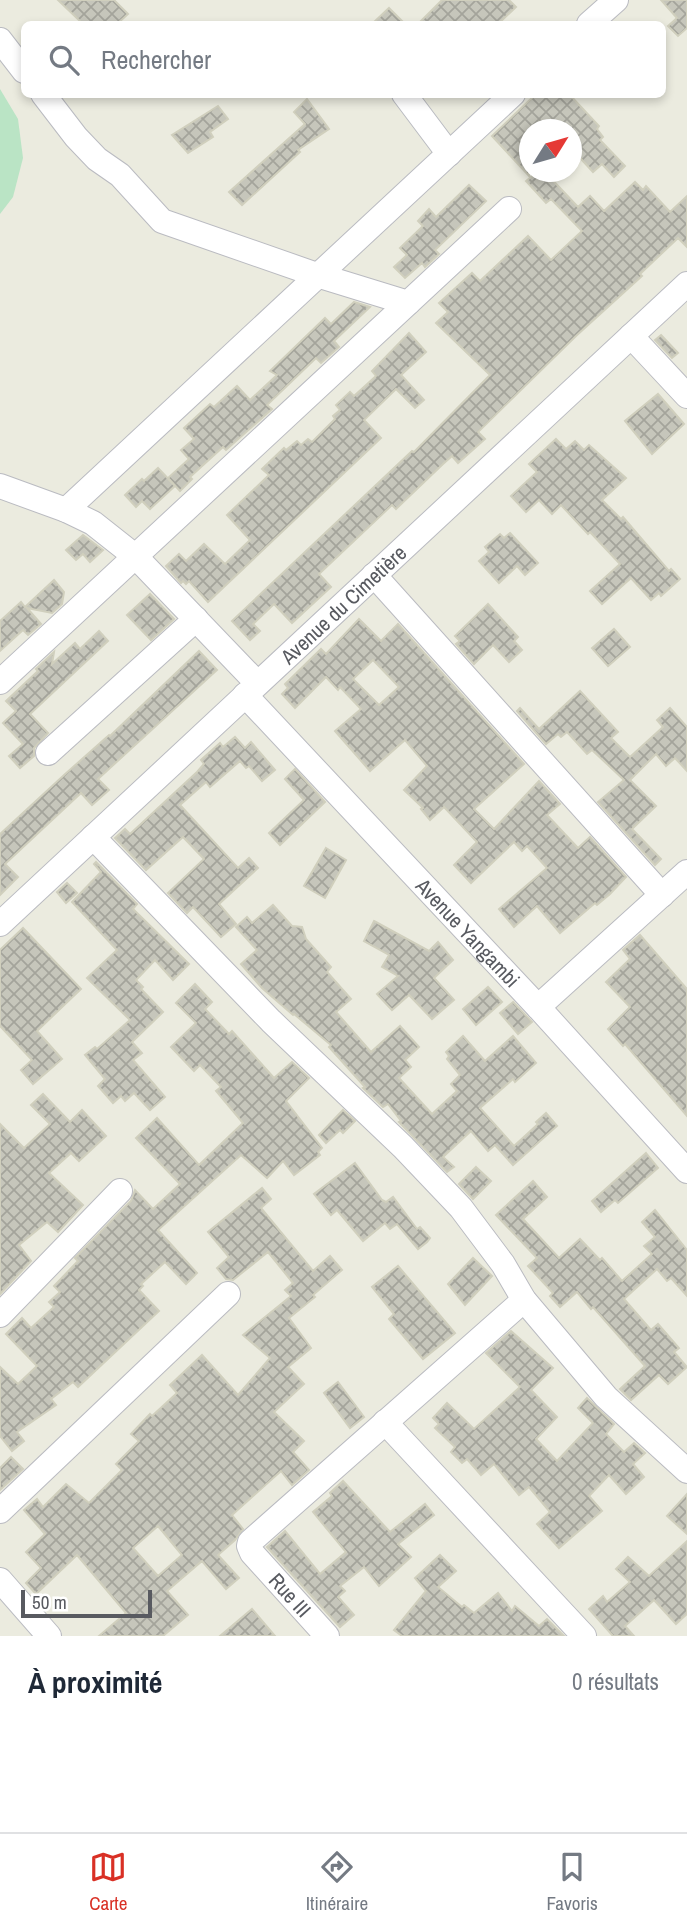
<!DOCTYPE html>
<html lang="fr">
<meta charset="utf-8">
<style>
:root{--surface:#fff;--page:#f2f2f3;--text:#1f2937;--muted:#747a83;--line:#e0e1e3;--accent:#d93025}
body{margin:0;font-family:"Archivo Narrow",sans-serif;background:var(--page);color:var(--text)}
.compass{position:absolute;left:519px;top:119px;width:63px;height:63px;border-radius:50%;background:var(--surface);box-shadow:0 4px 10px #0003;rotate:53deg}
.scale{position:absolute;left:21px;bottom:18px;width:131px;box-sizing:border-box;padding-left:7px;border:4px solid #585a60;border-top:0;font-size:19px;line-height:24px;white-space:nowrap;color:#585a60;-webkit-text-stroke:5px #fff;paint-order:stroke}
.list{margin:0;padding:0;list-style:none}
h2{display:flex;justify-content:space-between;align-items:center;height:91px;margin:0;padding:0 28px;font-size:30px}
h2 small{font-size:23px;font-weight:400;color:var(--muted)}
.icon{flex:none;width:38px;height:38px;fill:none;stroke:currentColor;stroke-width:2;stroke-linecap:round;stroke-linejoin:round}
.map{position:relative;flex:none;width:687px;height:1636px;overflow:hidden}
.search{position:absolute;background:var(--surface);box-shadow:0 4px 10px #0003;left:21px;right:21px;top:21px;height:77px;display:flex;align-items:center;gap:18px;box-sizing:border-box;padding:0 24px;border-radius:10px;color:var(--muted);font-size:26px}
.sheet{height:196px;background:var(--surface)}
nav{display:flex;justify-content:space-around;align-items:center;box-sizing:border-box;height:98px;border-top:2px solid var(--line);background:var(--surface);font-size:19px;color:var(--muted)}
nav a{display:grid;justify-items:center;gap:4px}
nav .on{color:var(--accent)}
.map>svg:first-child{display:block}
.pitch{fill:#bae4c5}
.building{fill:url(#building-cross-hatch);stroke:#d0cfbd;stroke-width:2;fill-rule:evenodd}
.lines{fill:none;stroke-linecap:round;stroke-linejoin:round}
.minor-casing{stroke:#babbc1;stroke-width:26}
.minor{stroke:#fff;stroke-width:24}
.labels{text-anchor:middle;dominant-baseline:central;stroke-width:5;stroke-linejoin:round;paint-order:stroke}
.street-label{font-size:21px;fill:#585a60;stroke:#fff}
</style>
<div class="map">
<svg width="687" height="1636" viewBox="0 0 687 1636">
<defs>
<pattern id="building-cross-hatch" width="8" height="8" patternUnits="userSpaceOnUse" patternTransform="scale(1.75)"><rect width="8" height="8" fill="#c6c6bb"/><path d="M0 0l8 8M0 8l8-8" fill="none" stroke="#a4a49b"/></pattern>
</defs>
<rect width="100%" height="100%" fill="#ebebdf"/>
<path class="pitch" d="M0 89 18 119 23 158 13 197 0 214Z"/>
<g class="building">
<path d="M58 0H114L128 14 117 24H83Z"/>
<path d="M442 0H509L516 7 498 24H418Z"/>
<path d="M661 0H687V28L678 36 668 26 677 18Z"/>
<path d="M389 8 405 24H372Z"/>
<path d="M536 94H569L599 126 597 129 603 137 600 140 625 166 614 177 602 164 593 172 571 148V130H554L547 121 538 130H529V138L521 146 529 155V176L492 136Z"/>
<path d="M307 99 329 129 298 150 300 152 242 205 229 192 305 124 294 112Z"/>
<path d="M218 106 228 119 210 132 213 137 188 153 172 135Z"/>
<path d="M537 172H545L578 207 590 196 604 211 635 182 643 190 646 186 670 212 687 196V247L678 238 640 274 642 276 576 336 478 432 485 439 458 463 452 456 443 464 396 509 392 505 319 574 331 587 292 623 274 604 253 624 260 631 250 640 232 621 412 451 414 452 490 375 436 323 448 312 439 303 472 273 480 281 528 236 551 260 582 231 551 199 546 203 526 181Z"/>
<path d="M469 185 486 201 435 250 439 254 425 267 422 263 405 278 394 267 407 255 400 248 423 226 418 221 429 209 436 217Z"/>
<path d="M354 302 370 307 334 341 339 347 321 363 316 358 267 405 272 409 226 450 223 447 190 477 192 479 180 491 168 478 189 459 181 450 194 439 184 428 210 404 214 407 237 386 250 400 277 375 270 371 325 318 331 324Z"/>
<path d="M409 333 426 352 401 375 424 400 415 408 396 389 364 420 381 438 208 602 189 581 186 584 183 581 181 583 166 566 179 554 186 561 204 544 225 564 250 540 227 515 269 475 262 469 284 448 286 450 297 441 301 445 308 439 312 442 335 419 333 416 340 410 336 405 350 392 354 396 376 376 372 371Z"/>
<path d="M661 335 678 353 672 358 655 340Z"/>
<path d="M658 394 684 424 652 454 625 421Z"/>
<path d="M556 439 566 449 575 441 584 450 589 445 626 478 602 500 621 519 623 517 669 571 671 569 680 579 661 596 659 593 651 600 631 578 602 604 590 591 620 564 590 532 588 534 561 505 552 514 539 500 526 512 511 496 537 472 529 464Z"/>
<path d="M158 468 175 486 150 509 142 501 136 507 125 495 142 479 144 481Z"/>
<path d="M510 533 538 563 525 575 517 566 499 583 479 561 489 552 485 547 500 534 504 538Z"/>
<path d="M83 535 103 550 90 562 83 554 76 560 66 550Z"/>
<path d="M54 580 64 592 62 604 52 613 27 608 41 624 28 635 23 630 0 651V621L21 602 25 607Z"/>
<path d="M150 594 174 619 151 640 127 615Z"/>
<path d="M488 604 518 637 514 641 522 650 509 662 493 645 474 664 456 644 460 641 455 636Z"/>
<path d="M359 619 381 641 398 624 524 764 474 809 494 829 539 781 560 804 547 815 578 848 590 837 626 877 610 894 597 905 595 903 560 933 537 906 514 927 499 909 547 868 527 846 522 851 514 842 471 883 454 865 477 842 444 807 430 820 421 809 423 808 404 790 427 766 405 740 370 771 335 731 361 709 340 687 338 690 326 677 295 708 282 694 288 688 285 684 321 649 326 654ZM373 660 399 687 379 705 353 679Z"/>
<path d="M614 629 630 647 608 666 592 648Z"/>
<path d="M99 631 108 641 30 714 48 733 34 748V756L20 768 9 756 23 744 3 723 16 711 6 701 38 671 36 669 54 652 52 664 75 643 80 649Z"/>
<path d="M199 651 217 670 98 779 109 790 92 805 81 793 5 864 18 877 0 895V834L63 776 109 735 110 736Z"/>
<path d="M580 691 618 732 611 738 630 757 663 727 657 720 670 708 687 727V771L675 758 666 766 656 754 630 780 656 806 632 829 661 859 655 865 598 802 624 780 592 750 587 754 567 732 561 737 558 734 546 744 517 711 520 708 539 729Z"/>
<path d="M235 737 245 748 251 742 275 770 262 781 249 766 246 768 240 761 210 787 206 782 180 805 238 868 249 858 258 868 219 904 236 924 221 937 193 907 187 913 168 893 204 859 183 837 146 870 115 838 125 829 130 834 197 772 204 764 201 760 220 743 223 747Z"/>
<path d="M295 769 325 802 280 845 269 833 304 800 285 779Z"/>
<path d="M326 848 346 860 325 898 304 886Z"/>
<path d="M96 862 137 904 133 909 189 964 173 980 155 960 136 980 143 987 141 989 163 1012 132 1042 142 1053 133 1060 165 1097 150 1110 134 1093 125 1101 121 1096 113 1103 98 1086 105 1079 85 1055 95 1047 97 1049 130 1020 87 978 117 950 72 902 101 872 94 864Z"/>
<path d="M67 883 77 893 66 903 57 892Z"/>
<path d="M273 905 292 926 302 927 306 939 331 967 327 972 351 999 336 1012 371 1052 400 1026 419 1047 405 1060 411 1067 399 1078 432 1114 457 1091 451 1084 460 1075 447 1059 449 1056 446 1052 463 1036 485 1061 513 1036 536 1063 515 1082 513 1079 480 1108 514 1146 538 1124 536 1122 546 1113 557 1126 513 1165 495 1145 488 1151 471 1131 443 1157 454 1167 447 1172 399 1122 401 1121 388 1104 383 1107 363 1088 365 1087 329 1047 331 1045 294 1014 293 1015 262 988 241 964 257 950 236 927 247 917 252 923Z"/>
<path d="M374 921 429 951 438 942 453 960 434 978 454 1000 432 1019 409 995 392 1010 377 994 398 976 382 967 389 955 364 941Z"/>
<path d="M23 928 81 989 37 1031 62 1059 33 1084 21 1070 32 1060 0 1026V950Z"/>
<path d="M640 935 687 989V1116L625 1044 623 1046 608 1029 630 1007 606 982 630 959 623 950Z"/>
<path d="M195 984 212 1002 205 1009 229 1034 232 1031 274 1078 292 1062 309 1078 286 1101 322 1148 318 1152 320 1155 294 1175 283 1161 267 1178 241 1155 158 1230 197 1273 186 1284 165 1262 141 1284 143 1286 139 1290 159 1311 78 1387 73 1382 51 1399 56 1405 17 1432 24 1441 12 1451 0 1436V1367L18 1384 37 1366 6 1334 22 1318 31 1328 54 1307 49 1302 60 1292 54 1286 78 1261 75 1258 131 1201 135 1190 153 1209 180 1184 136 1138 157 1118 199 1165 243 1123 216 1091 221 1087 200 1065 194 1071 171 1047 196 1023 176 1003Z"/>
<path d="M488 987 502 1002 476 1025 463 1009Z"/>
<path d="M513 1002 532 1022 518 1034 500 1013Z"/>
<path d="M43 1094 70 1122 82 1110 106 1136 79 1161 71 1153 49 1173 83 1205 58 1232 47 1222 19 1245 31 1261 0 1294V1124L24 1148 50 1124 31 1105Z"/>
<path d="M343 1110 355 1121 343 1133 340 1130 326 1143 319 1135Z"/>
<path d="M646 1153 658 1168 618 1203 615 1200 601 1212 592 1201Z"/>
<path d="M355 1163 382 1200 386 1202 393 1197 417 1229 420 1227 430 1238 427 1242 418 1249 397 1224 390 1229 385 1223 363 1241 337 1210 331 1215 314 1194Z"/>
<path d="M476 1167 491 1181 473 1199 459 1184Z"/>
<path d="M533 1181 547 1197 523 1219 559 1258 580 1239 600 1260 602 1258 622 1281 652 1254 644 1246 655 1237 642 1222 655 1210 687 1250V1296L671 1278 667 1281 657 1269 624 1299 651 1330 658 1324 679 1348 674 1352 687 1367 668 1384 659 1375 631 1400 620 1389 645 1366 593 1307 591 1309 577 1292 560 1307 550 1296 553 1293 528 1266 537 1258 496 1215Z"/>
<path d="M262 1188 271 1199 261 1208 313 1271 330 1256 342 1270 313 1295 315 1297 289 1318 311 1348 288 1367 304 1384 274 1412 304 1441 293 1452 309 1470 292 1485 281 1471 232 1515 243 1529 235 1540 218 1555 239 1578 226 1589 202 1561 167 1591 188 1615 163 1636H99L126 1613 77 1555 36 1594 26 1583 41 1568 26 1552 45 1534 24 1510 37 1499 43 1507 66 1484 89 1503 122 1470 116 1464 139 1441 131 1434 150 1414 152 1416 177 1393 170 1385 202 1355 238 1395 270 1358 243 1335 291 1296 285 1290 293 1283 268 1252 233 1280 226 1279 217 1268 229 1257 208 1232ZM158 1526 182 1555 158 1576 133 1548Z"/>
<path d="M473 1258 492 1276 465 1305 448 1284Z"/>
<path d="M398 1266 455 1333 423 1359 389 1319 394 1314 372 1287Z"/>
<path d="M511 1331 553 1368 531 1390 557 1417 536 1439 557 1461 593 1423 578 1408 587 1398 614 1424 606 1434 624 1452 634 1443 645 1453 633 1464 644 1477 626 1494 609 1475 589 1496 602 1511 559 1548 537 1524 550 1512 529 1487 519 1495 494 1464 481 1475 467 1459 462 1463 451 1452 455 1447 435 1428 439 1424 433 1418 447 1403 474 1429 520 1387 486 1353Z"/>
<path d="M338 1382 364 1417 350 1428 324 1393Z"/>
<path d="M11 1457 23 1469 0 1490V1468Z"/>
<path d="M343 1481 390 1532 425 1504 434 1515 398 1544 411 1557 379 1586 364 1567 340 1586 345 1591 338 1597 354 1615 340 1627 267 1547 285 1531 320 1574 346 1552 313 1512 332 1496 330 1493Z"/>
<path d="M687 1494V1534L667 1516Z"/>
<path d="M687 1541V1614L676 1624 654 1600 625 1626 634 1636H613L589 1609 603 1596 607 1602 630 1582 616 1569 628 1557 649 1576Z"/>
<path d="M440 1555 456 1571 438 1587 462 1607 464 1605 474 1613 498 1593 512 1611 515 1606 539 1626 547 1619 564 1636H402L394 1630 426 1591 415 1578Z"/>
<path d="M252 1609 275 1636H220Z"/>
</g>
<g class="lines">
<defs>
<g id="minor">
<path d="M589 24 616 0"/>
<path d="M0 40 24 71"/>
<path d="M43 94 76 137 97 159 120 175 162 221 317 275 408 303 509 209"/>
<path d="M404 94 449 154"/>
<path d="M631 336 687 396"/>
<path d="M0 486 66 510 93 523 136 557 257 683"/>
<path d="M66 510 513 94"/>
<path d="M374 575 662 895"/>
<path d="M0 682 408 303"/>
<path id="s1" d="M245 695 538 1007 687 1171"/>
<path d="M48 753 196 619"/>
<path d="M93 837 271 1021 403 1147 461 1208 503 1264 524 1300 606 1397 687 1471"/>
<path id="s2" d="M0 924 687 284"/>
<path d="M538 1007 687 872"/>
<path d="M0 1315 120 1191"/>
<path d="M385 1422 584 1636"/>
<path d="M0 1511 228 1294"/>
<path d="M0 1580 49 1636"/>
<path d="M327 1636 252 1553 249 1546 250 1542 524 1300"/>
</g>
</defs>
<use href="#minor" class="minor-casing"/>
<use href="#minor" class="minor"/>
</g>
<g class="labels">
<g class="street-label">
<text stroke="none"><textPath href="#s2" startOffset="469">Avenue du Cimetière</textPath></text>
<text stroke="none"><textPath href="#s1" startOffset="326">Avenue Yangambi</textPath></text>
<text transform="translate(290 1595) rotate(48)">Rue III</text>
</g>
</g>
</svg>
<svg class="compass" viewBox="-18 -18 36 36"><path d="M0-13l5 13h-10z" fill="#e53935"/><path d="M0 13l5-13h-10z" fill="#747a83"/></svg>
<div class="scale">50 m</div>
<div class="search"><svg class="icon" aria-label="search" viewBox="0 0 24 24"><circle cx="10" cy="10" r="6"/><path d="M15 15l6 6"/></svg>Rechercher</div>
</div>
<section class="sheet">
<h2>À proximité<small>0 résultats</small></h2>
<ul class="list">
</ul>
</section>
<nav>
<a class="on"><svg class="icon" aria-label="map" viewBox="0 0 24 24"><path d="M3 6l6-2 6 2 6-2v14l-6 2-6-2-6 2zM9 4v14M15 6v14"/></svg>Carte</a>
<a><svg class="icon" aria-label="directions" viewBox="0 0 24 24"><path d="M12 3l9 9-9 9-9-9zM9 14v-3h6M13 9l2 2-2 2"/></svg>Itinéraire</a>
<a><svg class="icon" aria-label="saved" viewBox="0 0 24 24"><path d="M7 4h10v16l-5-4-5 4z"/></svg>Favoris</a>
</nav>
